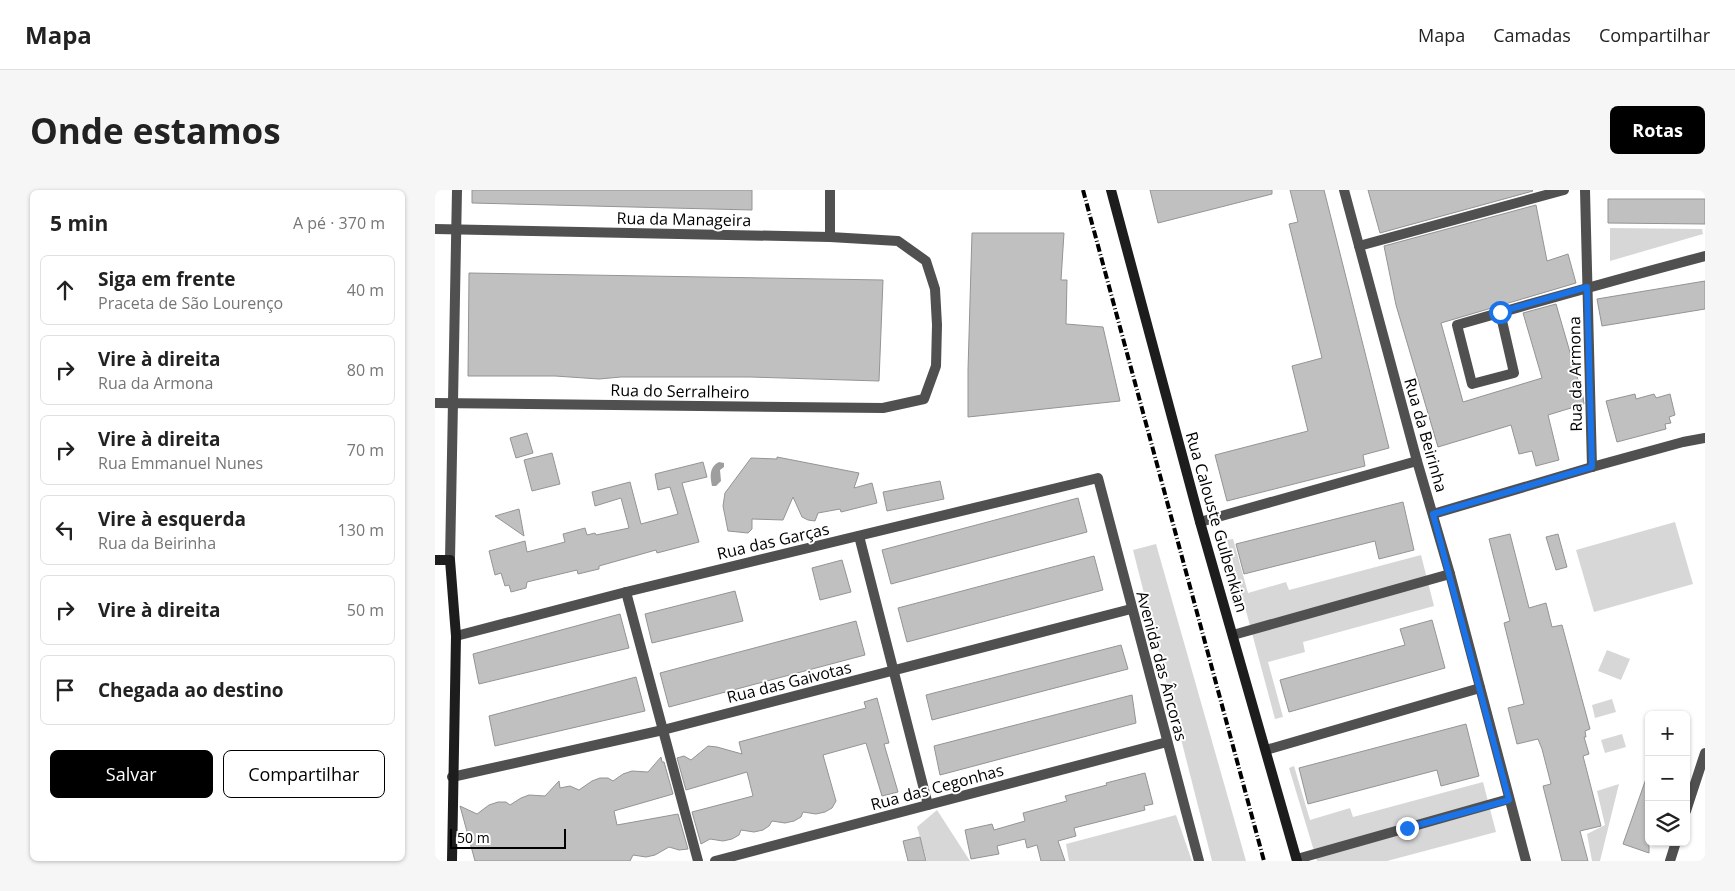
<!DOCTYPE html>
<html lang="pt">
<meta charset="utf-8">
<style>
:root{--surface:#fff;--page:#f6f6f6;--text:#222;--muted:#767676;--line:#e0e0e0;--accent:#000}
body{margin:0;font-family:"Open Sans",sans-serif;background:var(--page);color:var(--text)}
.controls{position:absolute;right:15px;bottom:15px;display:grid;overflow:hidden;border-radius:8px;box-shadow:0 1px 4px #0004}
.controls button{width:45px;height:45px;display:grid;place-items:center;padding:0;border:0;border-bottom:1px solid var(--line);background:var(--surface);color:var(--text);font:25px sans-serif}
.scale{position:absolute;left:15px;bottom:12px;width:116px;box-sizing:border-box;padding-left:5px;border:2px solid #000;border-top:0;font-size:14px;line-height:18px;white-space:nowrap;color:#000;-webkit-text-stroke:4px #fff;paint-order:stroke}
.stop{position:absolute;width:15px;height:15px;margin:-11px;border:4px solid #1a73e8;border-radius:50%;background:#fff}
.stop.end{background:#1a73e8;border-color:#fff;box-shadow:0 1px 5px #0008}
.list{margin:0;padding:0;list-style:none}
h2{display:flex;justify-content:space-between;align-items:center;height:65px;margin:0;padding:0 20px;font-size:21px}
h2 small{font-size:16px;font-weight:400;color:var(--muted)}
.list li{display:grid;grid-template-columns:32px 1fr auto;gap:15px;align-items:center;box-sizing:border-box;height:70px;margin:0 10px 10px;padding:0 10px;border:1px solid var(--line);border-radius:8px}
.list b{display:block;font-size:19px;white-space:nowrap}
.list p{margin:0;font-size:16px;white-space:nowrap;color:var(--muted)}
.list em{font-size:16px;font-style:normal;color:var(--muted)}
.actions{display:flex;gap:10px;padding:15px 20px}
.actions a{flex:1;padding:11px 0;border:1px solid var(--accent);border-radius:8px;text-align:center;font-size:18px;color:var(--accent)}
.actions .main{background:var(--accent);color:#fff}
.icon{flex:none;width:28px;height:28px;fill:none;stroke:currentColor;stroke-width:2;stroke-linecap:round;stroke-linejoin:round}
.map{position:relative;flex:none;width:1270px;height:671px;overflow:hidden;border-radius:8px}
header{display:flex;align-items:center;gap:30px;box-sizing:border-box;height:70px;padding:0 25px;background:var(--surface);border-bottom:1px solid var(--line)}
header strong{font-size:24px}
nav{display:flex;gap:28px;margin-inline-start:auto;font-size:18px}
.intro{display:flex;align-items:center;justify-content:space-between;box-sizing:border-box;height:120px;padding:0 30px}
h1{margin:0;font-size:35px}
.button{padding:12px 22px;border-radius:8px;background:var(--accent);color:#fff;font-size:18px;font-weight:700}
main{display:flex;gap:30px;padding:0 30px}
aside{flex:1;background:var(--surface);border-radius:8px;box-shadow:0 1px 4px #0004}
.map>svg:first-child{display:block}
.green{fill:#d7d7d7}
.water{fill:#9e9e9e}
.building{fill:#c0c0c0;stroke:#949494}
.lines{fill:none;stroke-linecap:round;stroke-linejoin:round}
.street{stroke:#505050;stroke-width:10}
.secondary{stroke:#1d1d1d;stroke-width:10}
.rail{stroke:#000;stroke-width:4;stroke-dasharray:8 2.5 1 2.5;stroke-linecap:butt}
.route{stroke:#1a73e8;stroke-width:6}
.labels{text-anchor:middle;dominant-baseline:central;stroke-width:4;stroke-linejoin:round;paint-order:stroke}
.street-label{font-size:16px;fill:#000;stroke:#fff}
</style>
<header>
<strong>Mapa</strong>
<nav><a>Mapa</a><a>Camadas</a><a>Compartilhar</a></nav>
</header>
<div class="intro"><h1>Onde estamos</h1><a class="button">Rotas</a></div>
<main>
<aside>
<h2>5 min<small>A pé · 370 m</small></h2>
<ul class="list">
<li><svg class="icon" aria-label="ahead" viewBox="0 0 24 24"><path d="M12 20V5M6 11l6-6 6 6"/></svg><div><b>Siga em frente</b><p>Praceta de São Lourenço</p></div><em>40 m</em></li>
<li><svg class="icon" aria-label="right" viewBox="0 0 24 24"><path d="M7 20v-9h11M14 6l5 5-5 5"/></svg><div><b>Vire à direita</b><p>Rua da Armona</p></div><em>80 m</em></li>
<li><svg class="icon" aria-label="right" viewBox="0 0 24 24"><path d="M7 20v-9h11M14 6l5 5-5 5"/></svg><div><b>Vire à direita</b><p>Rua Emmanuel Nunes</p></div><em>70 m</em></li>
<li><svg class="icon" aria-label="left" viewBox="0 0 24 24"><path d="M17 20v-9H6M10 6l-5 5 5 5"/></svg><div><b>Vire à esquerda</b><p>Rua da Beirinha</p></div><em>130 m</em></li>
<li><svg class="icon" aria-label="right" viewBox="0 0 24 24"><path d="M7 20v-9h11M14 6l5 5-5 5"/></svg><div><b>Vire à direita</b></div><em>50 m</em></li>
<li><svg class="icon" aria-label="arrive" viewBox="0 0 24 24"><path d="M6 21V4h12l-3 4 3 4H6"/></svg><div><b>Chegada ao destino</b></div></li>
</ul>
<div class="actions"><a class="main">Salvar</a><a>Compartilhar</a></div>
</aside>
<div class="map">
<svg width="1270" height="671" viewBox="0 0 1270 671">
<rect width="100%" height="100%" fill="#fff"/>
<g class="green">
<path d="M1175 38 1267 39 1268 44 1175 71Z"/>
<path d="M1240 332 1258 394 1159 422 1141 360Z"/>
<path d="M798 349 813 403 851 392 854 400 986 365 999 416 868 452 870 462 833 472 848 527 840 529 792 350Z"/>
<path d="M721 354 811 671H777L698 360Z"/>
<path d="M1172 460 1195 469 1186 490 1163 481Z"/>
<path d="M1177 509 1181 522 1160 528 1157 515Z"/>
<path d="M1187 544 1191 557 1170 563 1166 550Z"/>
<path d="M859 576 875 630 915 618 918 627 1048 592 1061 642 952 671H882L854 578Z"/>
<path d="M1184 594 1165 671H1157L1152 644 1170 635 1162 601Z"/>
<path d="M502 620 535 671H492L482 637Z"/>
<path d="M741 625 757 671H634L631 654Z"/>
</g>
<path class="water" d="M284 272 289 273V277L285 280 286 291 281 296H277C275 286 274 277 284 272Z"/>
<g class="building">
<path d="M37 0H317V20L37 13Z"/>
<path d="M715 0H837V4L723 33Z"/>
<path d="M855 0H889L954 258 928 265 930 276 792 311 780 265 873 241 857 176 887 168 854 34 863 32Z"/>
<path d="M933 0H1097L1098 1 945 43Z"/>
<path d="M1173 9H1270V34L1173 33Z"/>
<path d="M1101 15 1112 71 1133 64 1141 93 1006 133 1028 212 1107 188 1088 123 1121 114 1148 207 1149 214 1113 225 1124 270 1101 276 1097 261 1084 264 1076 235 1003 257 961 115 949 56Z"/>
<path d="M537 43H629L626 90H632L631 134 668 137 685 211 533 227V180Z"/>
<path d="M34 83 448 90 444 191 315 187H186L164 189 120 186H33Z"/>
<path d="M1270 91V119L1167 136 1162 109Z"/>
<path d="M1200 204 1201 209 1219 204 1221 208 1235 204 1240 225 1234 227 1236 233 1230 234 1231 239 1182 252 1171 211Z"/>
<path d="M92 243 98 263 81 268 75 248Z"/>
<path d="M117 263 125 294 97 301 89 270Z"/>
<path d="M342 267 424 283 419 298 437 293 442 313 406 322 405 319 383 323 380 331 373 330 367 327 358 307 348 330 317 329V339L313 343 293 341 288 316 290 303 316 268 342 269Z"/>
<path d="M268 272 272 287 247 293 264 352 222 363 221 360 164 376V379L143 384 142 380 92 392 91 398 76 402 74 395 70 396 66 383 60 385 54 361 90 351 92 362 130 352 128 344 150 338 152 345 160 343 161 345 194 338 186 308 160 316 157 302 195 292 206 334 243 324 235 297 223 300 220 284Z"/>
<path d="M505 291 509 309 452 321 448 302Z"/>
<path d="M643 308 652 342 456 394 447 360Z"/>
<path d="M968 312 979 360 944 369 940 351 809 384 801 354Z"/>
<path d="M84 319 89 346 60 326Z"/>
<path d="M1075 344 1094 418 1111 413 1117 437 1127 435 1155 539 1150 541 1151 547H1149L1154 564 1148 566 1166 636 1145 641 1153 671H1127L1108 596 1116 594 1107 559 1103 549 1082 554 1073 518 1089 514 1069 433 1075 431 1054 349Z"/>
<path d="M1123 344 1132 377 1121 380 1111 347Z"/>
<path d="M659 366 668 400 472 452 463 418Z"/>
<path d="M407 370 416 402 385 410 377 378Z"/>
<path d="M300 401 308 431 217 453 210 424Z"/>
<path d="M185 424 194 458 44 494 38 464Z"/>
<path d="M997 430 1010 478 854 522 845 490 970 455 965 439Z"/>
<path d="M421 431 430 465 234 517 225 483Z"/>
<path d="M686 455 693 479 497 530 491 505Z"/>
<path d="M201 487 210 521 60 556 54 526Z"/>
<path d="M697 505 701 533 505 585 499 556Z"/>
<path d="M442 508 454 553 449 554 463 602 447 606 431 553 388 565 401 611 397 618 390 622 381 624 368 622 366 627 359 631 350 633 337 631 334 636 328 640 319 642 306 640 304 645 297 649 288 651 275 649 266 654 257 622 318 606 312 582 251 600 242 568 249 566 256 570 273 556 282 557 307 564 304 552 431 518 429 512Z"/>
<path d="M1031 534 1044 586 1006 596 1002 580 873 614 864 578Z"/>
<path d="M226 567 227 572H229L238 604 179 621 182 635 243 624 253 659 244 660 234 657 220 665 211 667 198 665 195 671H40L25 616 42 624 54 615 63 612H71L75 615 86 608 94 605 110 606 124 591 125 598 135 596 144 600 157 591 165 588H173L178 591 188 584 197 581 213 582Z"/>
<path d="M710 583 718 614 709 616 710 620 639 638 641 646 623 651 630 671H606L602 655 592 658 590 649 562 656 564 664 536 669 530 640 557 634 559 640 590 631 588 623 632 611 630 606 672 595 671 593Z"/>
<path d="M1212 586 1214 587V663L1188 654Z"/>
<path d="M485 647 491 671H473L468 651Z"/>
</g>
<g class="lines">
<g class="street">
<path d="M395 0V47"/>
<path d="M909 0 982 271 1015 384 1091 671"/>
<path d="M1150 0 1157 277"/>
<path d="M0 39 395 47 463 51 491 71 500 99 502 135 501 176 489 209 448 218 0 213"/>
<path d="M924 56 1129 0"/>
<path d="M1065 122 1079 183 1037 194 1022 135C1105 111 1187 88 1270 66"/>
<path d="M998 324 1157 277 1248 252 1270 248"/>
<path d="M765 332 982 271"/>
<path d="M424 346 493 615"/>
<path d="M15 370 22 0"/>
<path d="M191 402 263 671"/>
<path d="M798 445 1015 384"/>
<path d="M21 446 191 402 663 288 764 671"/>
<path d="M831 560 1045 498"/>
<path d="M17 587 228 540 696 419"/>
<path d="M1251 621 1270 563"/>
<path d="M862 669 1074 609"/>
<path d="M280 671 732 552"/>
<path d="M1235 671 1241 652"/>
</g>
<g class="secondary">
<path d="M676 0 765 332 862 671"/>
<path d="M0 370H15L21 446 17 671"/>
</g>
<path class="rail" d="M648 0 829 671"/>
</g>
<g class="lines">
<path class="route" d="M972 638 1074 610 998 324 1157 277 1152 97 1065 122"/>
</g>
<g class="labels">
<g class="street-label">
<text transform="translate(249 29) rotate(1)">Rua da Manageira</text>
<text transform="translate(1140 184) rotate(-91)">Rua da Armona</text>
<text transform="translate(245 201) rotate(1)">Rua do Serralheiro</text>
<text transform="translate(991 245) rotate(74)">Rua da Beirinha</text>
<text transform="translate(782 332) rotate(74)">Rua Calouste Gulbenkian</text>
<text transform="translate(338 351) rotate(-13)">Rua das Garças</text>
<text transform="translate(727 476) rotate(75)">Avenida das Âncoras</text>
<text transform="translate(354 492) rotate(-14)">Rua das Gaivotas</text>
<text transform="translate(502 597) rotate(-15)">Rua das Cegonhas</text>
</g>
</g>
</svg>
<div class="controls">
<button>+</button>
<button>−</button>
<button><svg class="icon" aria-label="layers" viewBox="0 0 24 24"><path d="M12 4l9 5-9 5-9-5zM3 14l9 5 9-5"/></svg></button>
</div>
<div class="scale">50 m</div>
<div class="stop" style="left:1065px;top:122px"></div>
<div class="stop end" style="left:972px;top:638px"></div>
</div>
</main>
